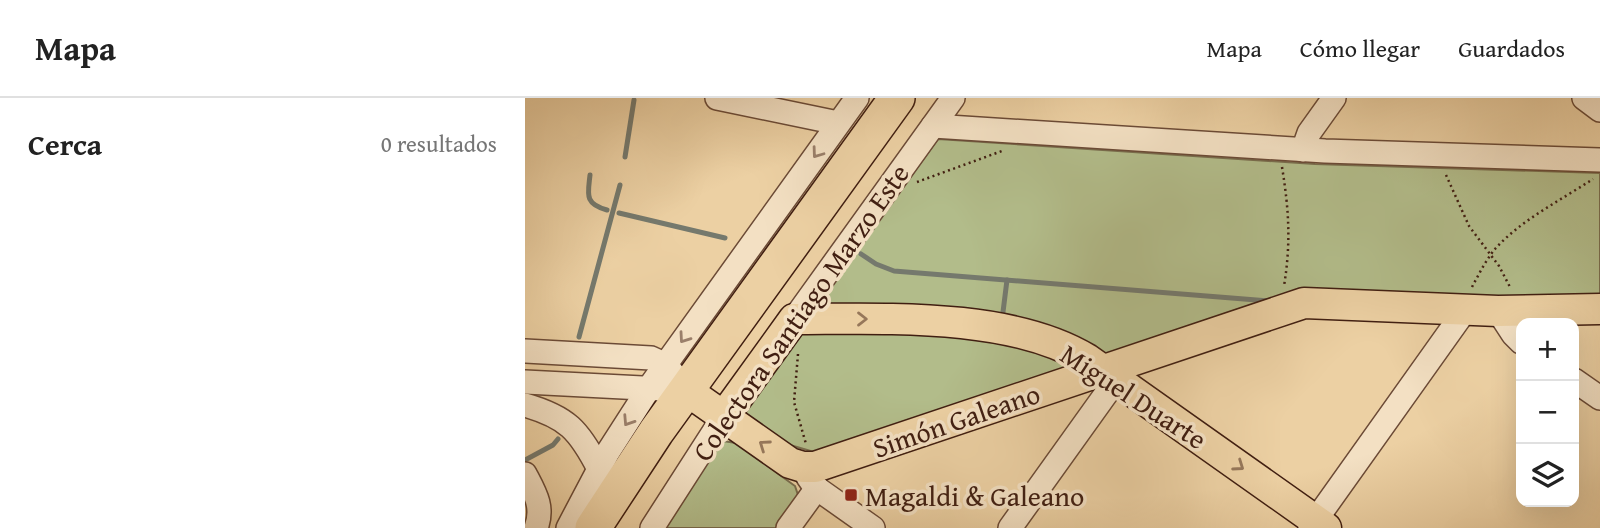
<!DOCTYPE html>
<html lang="es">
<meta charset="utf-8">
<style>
:root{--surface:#fff;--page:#f6f6f6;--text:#222;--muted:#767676;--line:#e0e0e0}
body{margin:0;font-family:"Gentium Book Plus",serif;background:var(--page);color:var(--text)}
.controls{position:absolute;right:21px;bottom:21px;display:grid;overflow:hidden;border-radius:14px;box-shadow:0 7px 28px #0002}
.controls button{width:63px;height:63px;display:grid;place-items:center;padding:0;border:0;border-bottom:2px solid var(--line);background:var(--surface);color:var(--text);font:35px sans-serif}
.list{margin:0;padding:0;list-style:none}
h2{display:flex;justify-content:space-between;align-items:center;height:91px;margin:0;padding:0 28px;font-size:30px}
h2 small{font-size:23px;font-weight:400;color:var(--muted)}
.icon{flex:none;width:38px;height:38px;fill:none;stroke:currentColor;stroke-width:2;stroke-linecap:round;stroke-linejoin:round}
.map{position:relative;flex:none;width:1075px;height:430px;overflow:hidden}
header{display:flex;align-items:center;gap:42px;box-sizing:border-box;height:98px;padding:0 35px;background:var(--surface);border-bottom:2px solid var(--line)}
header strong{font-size:33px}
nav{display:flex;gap:38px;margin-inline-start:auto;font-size:24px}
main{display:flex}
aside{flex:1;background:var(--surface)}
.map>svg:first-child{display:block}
.green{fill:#b2bc8a;stroke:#796d4e;stroke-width:2}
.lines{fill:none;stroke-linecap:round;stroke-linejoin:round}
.stream{stroke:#75796d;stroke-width:5}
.minor-casing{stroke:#6b4a36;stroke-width:26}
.major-casing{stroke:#401e11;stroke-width:33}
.highway-casing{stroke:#401e11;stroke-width:38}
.path{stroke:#401e11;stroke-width:2.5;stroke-dasharray:2 3.5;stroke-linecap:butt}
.minor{stroke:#f3e0c3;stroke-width:23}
.major{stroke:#ecd0a3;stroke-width:30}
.highway{stroke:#ecd0a3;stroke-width:35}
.oneway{stroke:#9a7f6a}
.oneway2{stroke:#96775a}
.poi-dot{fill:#8f2418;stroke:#f3e0c3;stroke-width:2.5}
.labels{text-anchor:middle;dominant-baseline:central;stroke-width:7;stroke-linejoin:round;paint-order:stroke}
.street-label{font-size:28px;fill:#401e11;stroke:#f3e0c3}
.poi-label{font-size:28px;fill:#401e11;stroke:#f3e0c3;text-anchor:start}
</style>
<header>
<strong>Mapa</strong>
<nav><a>Mapa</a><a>Cómo llegar</a><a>Guardados</a></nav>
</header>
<main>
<aside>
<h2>Cerca<small>0 resultados</small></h2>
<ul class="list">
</ul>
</aside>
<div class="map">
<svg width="1075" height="430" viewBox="0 0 1075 430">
<rect width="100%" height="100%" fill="#ecd0a3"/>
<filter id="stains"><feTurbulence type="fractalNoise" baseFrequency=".00286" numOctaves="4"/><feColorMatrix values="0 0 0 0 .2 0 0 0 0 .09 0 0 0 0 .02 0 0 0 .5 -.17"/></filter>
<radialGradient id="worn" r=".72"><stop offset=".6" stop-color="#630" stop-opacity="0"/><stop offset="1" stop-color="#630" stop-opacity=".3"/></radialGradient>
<g class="green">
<path d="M413 41 790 66 1075 75V200L1004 202 808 194 591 258 292 207Z"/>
<path d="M386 230 489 244 551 266 289 354 265 347 222 317 220 313 274 232Z"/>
<path d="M198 343 211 345 270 388 273 397 253 430H138L193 346Z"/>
</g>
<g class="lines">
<g class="stream">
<path d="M100 59 109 2"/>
<path d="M65 77C63 96 59 106 82 112"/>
<path d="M94 115 200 140"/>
<path d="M336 156 351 166 369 173 744 203"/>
<path d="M477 222 482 182"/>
<path d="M54 239 95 87"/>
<path d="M0 362 28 347 33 341"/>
</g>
<defs>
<g id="minor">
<path d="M192 0 313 25"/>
<path d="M1059 0 1075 12"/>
<path d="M408 28 800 53 1075 62"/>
<path d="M778 52 784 35 809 0"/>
<path d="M973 213 988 236 996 244"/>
<path d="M269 221 428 0"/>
<path d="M0 253 126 260 141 267 150 278"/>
<path d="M1049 282 1075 300"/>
<path d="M0 284 137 291"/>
<path d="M0 307C42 319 54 332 74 371"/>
<path d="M282 370 283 379 290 389 348 430"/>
<path d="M0 376C10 395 19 409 11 430"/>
<path d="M43 430 83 354 128 284 332 0"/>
<path d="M127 430 199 318"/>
<path d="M263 430 292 390"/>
<path d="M485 430 601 268"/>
<path d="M785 430 941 211"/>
</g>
<g id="major">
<path d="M161 292 265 365 278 369H290L779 205 973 213 1075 211"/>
<path d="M199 318 269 221C358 221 484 214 562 261L801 430"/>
</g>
<path id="highway" d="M68 430 131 334 372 0"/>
</defs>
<use href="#minor" class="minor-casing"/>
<use href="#major" class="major-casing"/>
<use href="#highway" class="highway-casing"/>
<g class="path">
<path d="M757 69C764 112 766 145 759 188"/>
<path d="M921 77 944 128 974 168 985 189"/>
<path d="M392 84 477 53"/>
<path d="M947 189C954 176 961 162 970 151 996 122 1036 102 1068 81"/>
<path d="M273 256 269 304 281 346"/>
</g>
<use href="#minor" class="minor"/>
<use href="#major" class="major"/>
<use href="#highway" class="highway"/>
</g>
<defs><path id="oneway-chevron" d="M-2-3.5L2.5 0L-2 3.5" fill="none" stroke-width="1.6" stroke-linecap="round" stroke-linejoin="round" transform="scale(1.75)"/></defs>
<g class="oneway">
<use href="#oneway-chevron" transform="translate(292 55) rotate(126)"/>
<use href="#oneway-chevron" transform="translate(159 240) rotate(125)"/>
<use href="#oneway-chevron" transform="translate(103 323) rotate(123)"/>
</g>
<g class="oneway2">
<use href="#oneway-chevron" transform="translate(337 221)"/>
<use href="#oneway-chevron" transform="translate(239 347) rotate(-145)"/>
<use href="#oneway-chevron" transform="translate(714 368) rotate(35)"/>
</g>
<rect class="poi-dot" x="319" y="390" width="14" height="14" rx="3.5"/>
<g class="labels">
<g class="street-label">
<text transform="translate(275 214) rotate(-55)">Colectora Santiago Marzo Este</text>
<text transform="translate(609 298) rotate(33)">Miguel Duarte</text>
<text transform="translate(431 322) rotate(-19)">Simón Galeano</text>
</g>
<g class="poi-label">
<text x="340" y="397">Magaldi &amp; Galeano</text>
</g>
</g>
<rect width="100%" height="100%" filter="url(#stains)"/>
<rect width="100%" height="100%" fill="url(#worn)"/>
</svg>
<div class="controls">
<button>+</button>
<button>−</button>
<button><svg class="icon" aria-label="layers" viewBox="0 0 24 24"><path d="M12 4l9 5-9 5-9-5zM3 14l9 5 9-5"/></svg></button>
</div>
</div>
</main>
